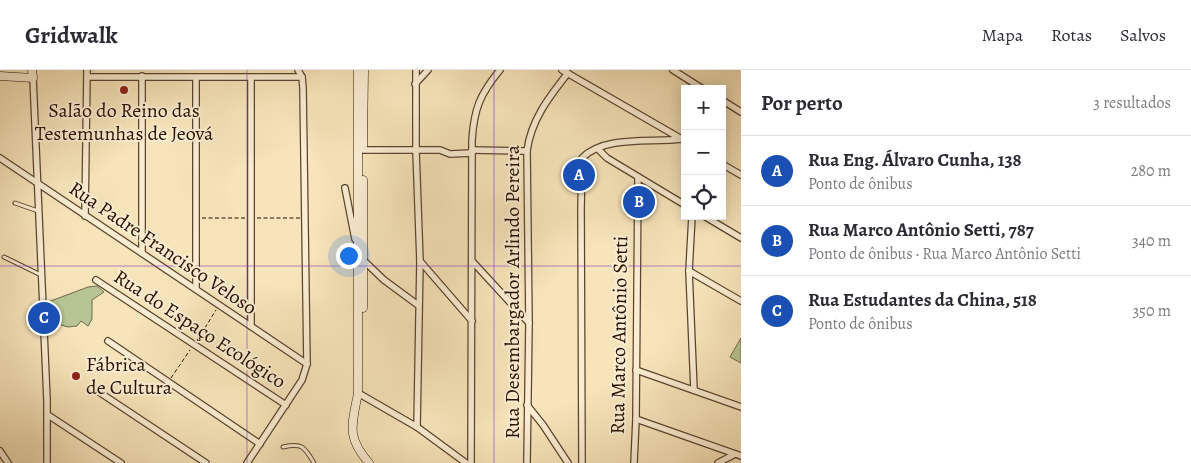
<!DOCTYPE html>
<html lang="pt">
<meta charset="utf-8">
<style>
:root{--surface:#fff;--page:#f2f2f3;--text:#2b2b33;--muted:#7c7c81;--line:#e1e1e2;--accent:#8f2418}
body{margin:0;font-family:Alegreya,serif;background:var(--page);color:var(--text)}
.controls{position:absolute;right:15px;top:15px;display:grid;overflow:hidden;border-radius:0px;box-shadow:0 2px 12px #0003}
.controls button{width:45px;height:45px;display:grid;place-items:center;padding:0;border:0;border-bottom:1px solid var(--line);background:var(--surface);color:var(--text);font:25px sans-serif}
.you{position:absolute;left:348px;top:185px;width:18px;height:18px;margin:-12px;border:4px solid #fff;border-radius:50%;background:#1a73e8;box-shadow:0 0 0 8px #1a73e833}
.badge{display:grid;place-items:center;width:32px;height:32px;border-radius:50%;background:var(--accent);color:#fff;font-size:16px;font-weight:700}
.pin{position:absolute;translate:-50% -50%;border:2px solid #fff;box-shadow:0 1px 5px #0006}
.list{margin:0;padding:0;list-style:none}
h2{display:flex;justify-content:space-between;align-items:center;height:65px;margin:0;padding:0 20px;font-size:21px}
h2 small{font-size:16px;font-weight:400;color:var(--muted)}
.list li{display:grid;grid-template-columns:32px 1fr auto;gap:15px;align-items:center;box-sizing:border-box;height:70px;padding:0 20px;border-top:1px solid var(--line)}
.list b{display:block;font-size:19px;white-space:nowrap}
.list p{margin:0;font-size:16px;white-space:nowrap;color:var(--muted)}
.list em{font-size:16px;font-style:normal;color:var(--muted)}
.icon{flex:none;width:28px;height:28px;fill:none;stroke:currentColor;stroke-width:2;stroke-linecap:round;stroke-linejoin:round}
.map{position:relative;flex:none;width:741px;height:393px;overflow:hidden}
header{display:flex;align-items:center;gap:30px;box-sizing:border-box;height:70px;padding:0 25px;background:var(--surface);border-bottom:1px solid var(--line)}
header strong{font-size:24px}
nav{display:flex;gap:28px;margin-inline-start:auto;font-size:18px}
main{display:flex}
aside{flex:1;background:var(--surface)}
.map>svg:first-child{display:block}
.green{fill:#b7c594;stroke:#6f6a4a}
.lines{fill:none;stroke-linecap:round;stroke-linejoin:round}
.lane-casing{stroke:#5b442f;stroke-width:5}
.street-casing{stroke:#5b442f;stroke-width:8}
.secondary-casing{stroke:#270f01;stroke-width:9}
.path{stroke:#270f01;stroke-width:1;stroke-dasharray:4 2.5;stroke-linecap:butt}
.lane{stroke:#faedd2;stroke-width:3}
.street{stroke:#faedd2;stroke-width:5.5}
.secondary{stroke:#faedd2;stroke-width:8}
.grid{fill:none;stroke:#7b2cbf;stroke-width:1;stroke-opacity:0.55}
.poi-dot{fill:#8f2418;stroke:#faedd2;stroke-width:2}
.labels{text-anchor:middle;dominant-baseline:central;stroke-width:4;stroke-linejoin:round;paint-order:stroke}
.poi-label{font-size:20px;fill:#270f01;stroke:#faedd2}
.street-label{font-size:20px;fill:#270f01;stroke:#faedd2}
</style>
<header>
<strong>Gridwalk</strong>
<nav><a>Mapa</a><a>Rotas</a><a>Salvos</a></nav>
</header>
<main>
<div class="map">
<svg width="741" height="393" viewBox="0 0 741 393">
<rect width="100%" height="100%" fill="#f7e4ba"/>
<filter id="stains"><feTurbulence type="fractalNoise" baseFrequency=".004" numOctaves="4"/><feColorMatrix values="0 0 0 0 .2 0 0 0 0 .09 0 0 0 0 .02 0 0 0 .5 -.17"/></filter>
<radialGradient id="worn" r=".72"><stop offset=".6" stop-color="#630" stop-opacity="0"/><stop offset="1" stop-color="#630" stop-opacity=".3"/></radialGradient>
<g class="green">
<path d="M97 216 104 222 92 230V249L88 256 81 251 77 256 68 257 61 255 59 251 51 249 48 232 88 217Z"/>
<path d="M741 268V293L730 287Z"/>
</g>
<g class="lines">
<defs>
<g id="lane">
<path d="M15 133 38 141"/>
<path d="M4 187 41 205"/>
<path d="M283 377C302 373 304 376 314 393"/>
</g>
<g id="street">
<path d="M416 0V81L420 191 417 357"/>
<path d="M562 0 685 71"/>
<path d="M673 0 703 19"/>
<path d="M142 6V183"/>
<path d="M87 7H302"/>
<path d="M33 8 47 330V393"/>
<path d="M415 14 428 0"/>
<path d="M722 30 741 42"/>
<path d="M598 79 607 88 685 135"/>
<path d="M363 80H440L450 84 472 83"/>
<path d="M472 80 527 81"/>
<path d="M0 88 307 294"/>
<path d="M722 94 741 105"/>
<path d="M345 118 355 169"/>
<path d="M85 146 87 0"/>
<path d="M692 146 689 201 694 320"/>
<path d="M704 146 741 168"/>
<path d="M362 189 384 210 418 235"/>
<path d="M420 191 472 251"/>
<path d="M472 191 529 253"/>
<path d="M689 201 741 231"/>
<path d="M96 210 286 335"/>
<path d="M196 219V8"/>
<path d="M251 256V8"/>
<path d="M108 271 260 374"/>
<path d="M636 300 741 337"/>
<path d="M96 320 206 393"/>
<path d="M358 323 417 357 466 393"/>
<path d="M527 335 543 355 568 393"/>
<path d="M48 345 121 393"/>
<path d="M636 349 741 386"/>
<path d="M0 381 8 393"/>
<path d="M247 393 302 310 307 294 303 18 302 7 298 0"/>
<path d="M471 393 472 70C474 39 480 24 500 0"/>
<path d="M527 393 529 253 527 81C531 50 549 27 568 3"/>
<path d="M582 393 581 139 582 88C604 65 652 73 681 69"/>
<path d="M634 393 636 349 638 107"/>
<path d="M718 393 735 384"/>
</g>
<g id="secondary">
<path d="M358 0V323C352 355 346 367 369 393"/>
<path d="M0 6 33 8 32 0"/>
<path d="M363 76 364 0"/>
<path d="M363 238V110"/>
</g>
</defs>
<use href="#lane" class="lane-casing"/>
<use href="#street" class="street-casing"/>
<use href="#secondary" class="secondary-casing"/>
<g class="path">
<path d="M202 148H245"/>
<path d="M257 148H300"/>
<path d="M198 269 216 240"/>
<path d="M171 308 190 280"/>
</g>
<use href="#lane" class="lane"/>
<use href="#street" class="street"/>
<use href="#secondary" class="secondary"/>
</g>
<path class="grid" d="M247 0V393M494 0V393M0 196H741"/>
<g class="poi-dot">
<circle cx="124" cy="20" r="5"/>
<circle cx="76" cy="306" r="5"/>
</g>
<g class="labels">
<g class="poi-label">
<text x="124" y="40">Salão do Reino das<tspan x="124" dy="23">Testemunhas de Jeová</tspan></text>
<text x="86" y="294" text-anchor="start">Fábrica<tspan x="86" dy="23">de Cultura</tspan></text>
</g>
<g class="street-label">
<text transform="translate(163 178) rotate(34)">Rua Padre Francisco Veloso</text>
<text transform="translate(512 222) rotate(-90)">Rua Desembargador Arlindo Pereira</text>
<text transform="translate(200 259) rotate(33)">Rua do Espaço Ecológico</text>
<text transform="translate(619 265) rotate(-89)">Rua Marco Antônio Setti</text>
</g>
</g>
<rect width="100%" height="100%" filter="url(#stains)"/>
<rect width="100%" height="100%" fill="url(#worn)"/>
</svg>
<div class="controls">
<button>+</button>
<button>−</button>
<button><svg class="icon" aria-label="locate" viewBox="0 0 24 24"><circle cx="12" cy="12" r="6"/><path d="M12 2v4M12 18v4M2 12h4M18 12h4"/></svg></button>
</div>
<div class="you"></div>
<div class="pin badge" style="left:579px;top:105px;background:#1a4fb4">A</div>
<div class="pin badge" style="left:639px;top:132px;background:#1a4fb4">B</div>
<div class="pin badge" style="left:44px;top:248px;background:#1a4fb4">C</div>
</div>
<aside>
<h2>Por perto<small>3 resultados</small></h2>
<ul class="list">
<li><span class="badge" style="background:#1a4fb4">A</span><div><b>Rua Eng. Álvaro Cunha, 138</b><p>Ponto de ônibus</p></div><em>280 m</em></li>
<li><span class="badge" style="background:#1a4fb4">B</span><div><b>Rua Marco Antônio Setti, 787</b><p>Ponto de ônibus · Rua Marco Antônio Setti</p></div><em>340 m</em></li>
<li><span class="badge" style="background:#1a4fb4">C</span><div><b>Rua Estudantes da China, 518</b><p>Ponto de ônibus</p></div><em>350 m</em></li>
</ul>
</aside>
</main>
